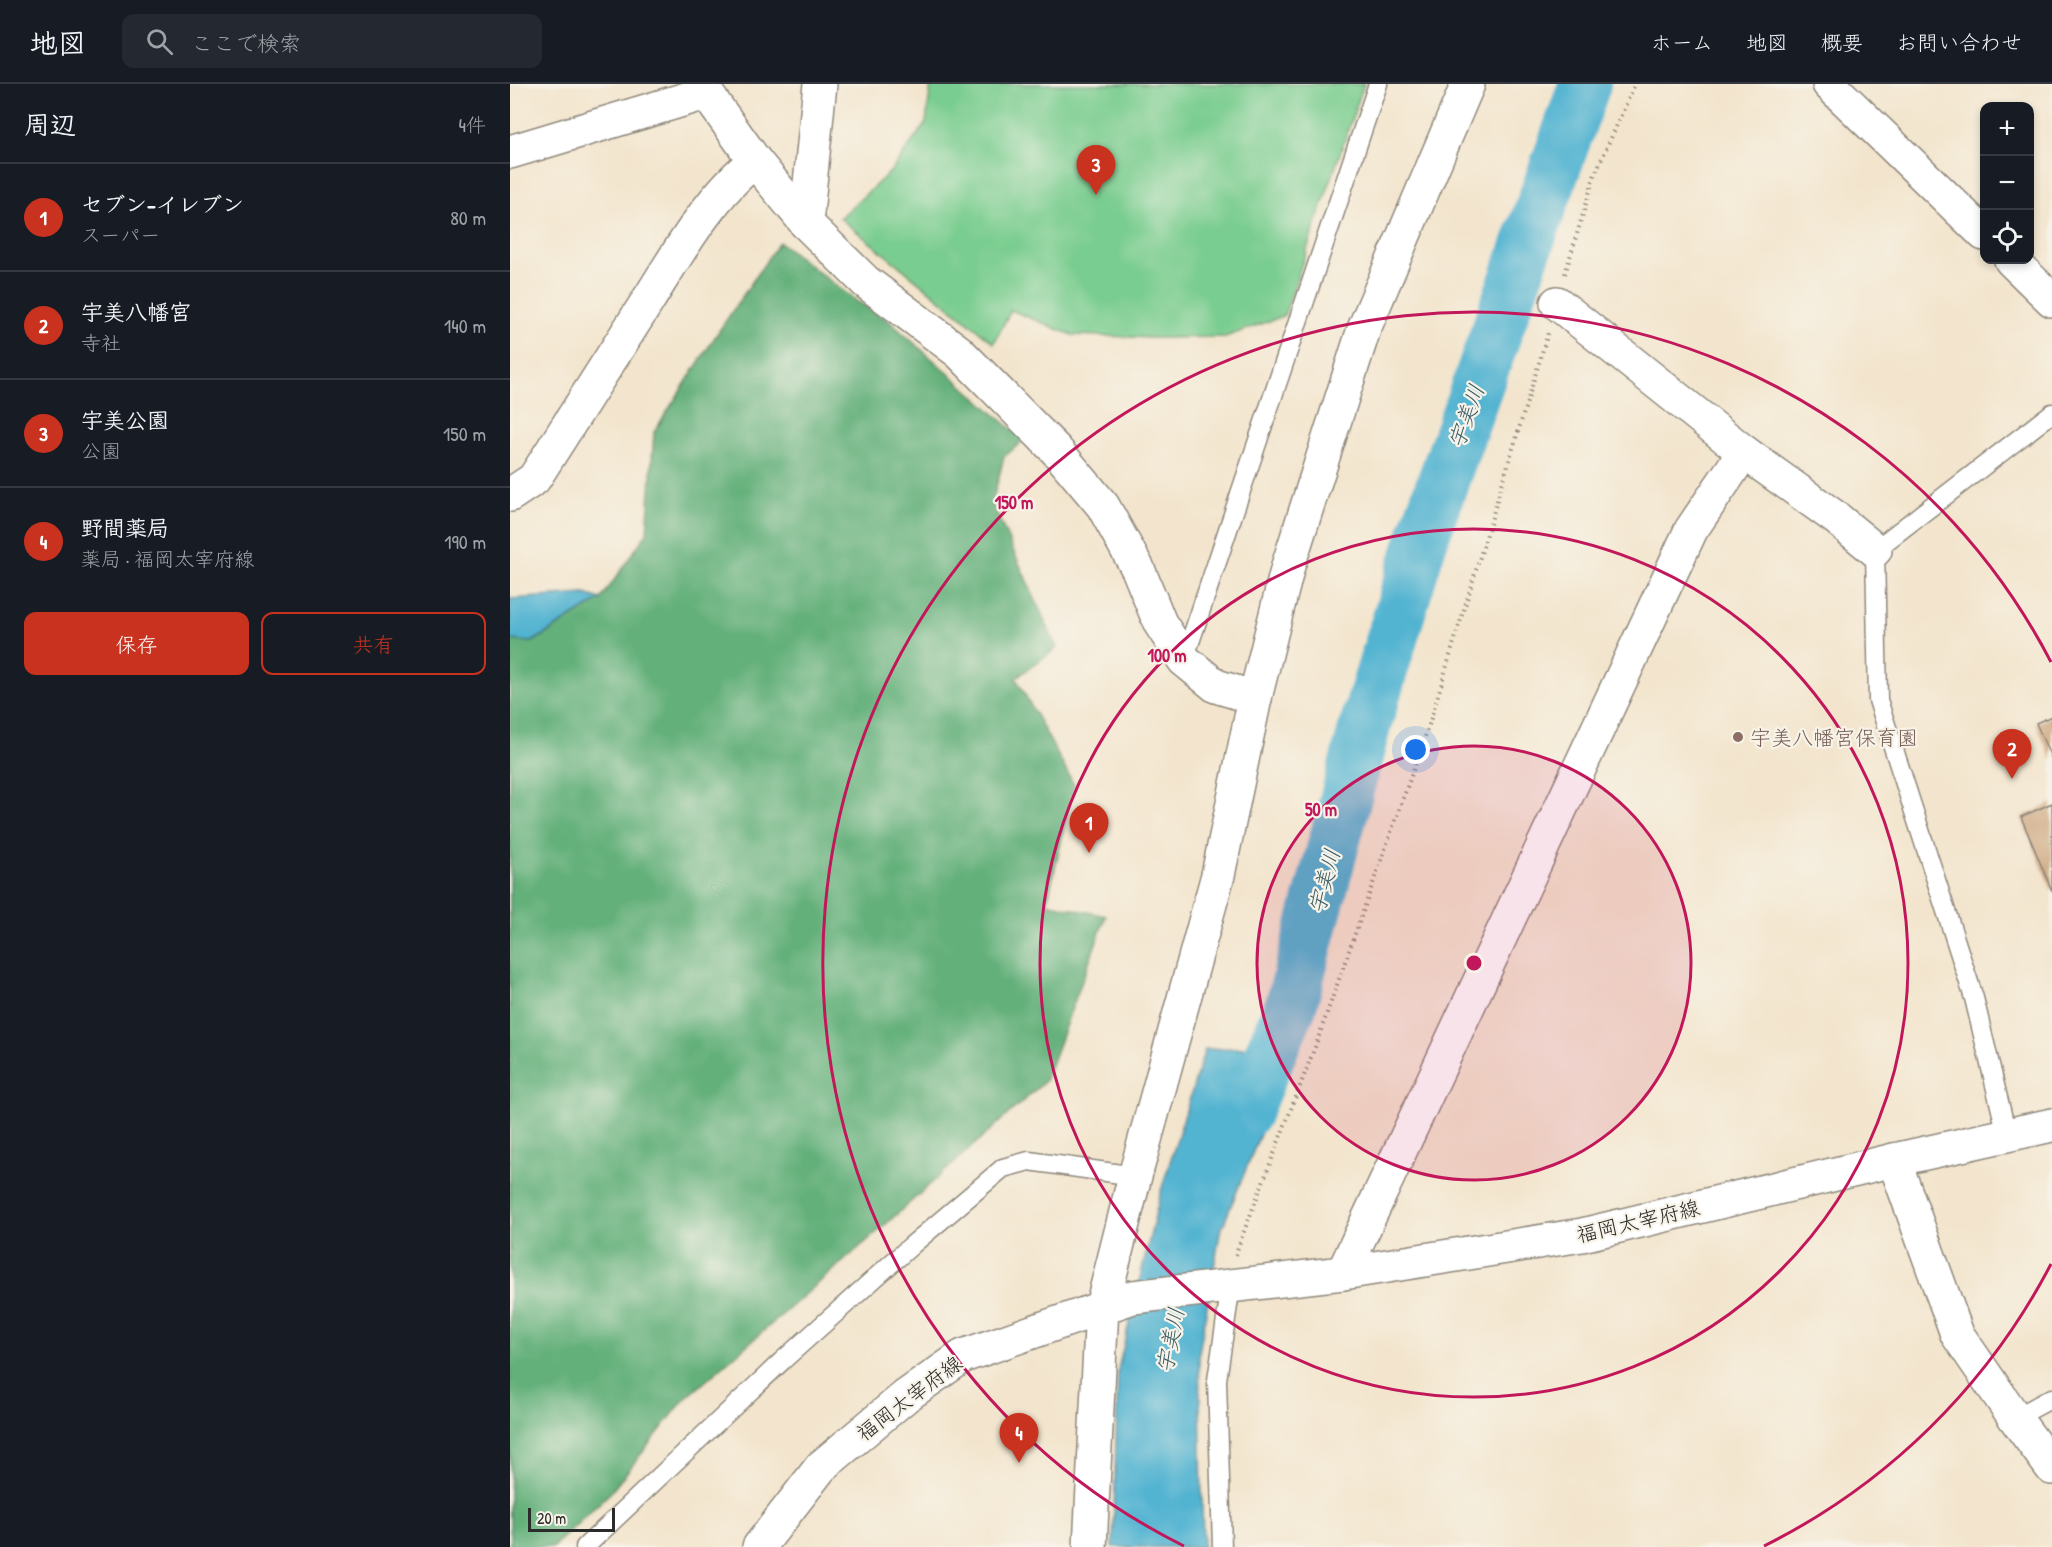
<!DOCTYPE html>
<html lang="ja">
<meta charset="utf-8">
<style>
:root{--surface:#171b24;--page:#242831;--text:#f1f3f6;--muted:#9ea1a6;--line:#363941;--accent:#c8321e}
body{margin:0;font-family:"Patrick Hand","Klee One",sans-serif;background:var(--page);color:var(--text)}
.controls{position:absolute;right:18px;top:18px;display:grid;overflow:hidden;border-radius:12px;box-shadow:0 3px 9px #0003}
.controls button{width:54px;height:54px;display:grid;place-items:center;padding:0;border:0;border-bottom:2px solid var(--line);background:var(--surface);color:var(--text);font:30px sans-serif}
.scale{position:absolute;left:18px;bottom:15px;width:87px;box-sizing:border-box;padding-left:6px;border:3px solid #2b2b2b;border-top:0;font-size:16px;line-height:21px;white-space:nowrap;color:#2b2b2b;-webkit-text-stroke:4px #f7f3e8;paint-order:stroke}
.you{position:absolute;left:906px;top:666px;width:21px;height:21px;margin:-15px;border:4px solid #fff;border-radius:50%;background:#1a73e8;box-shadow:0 0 0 9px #1a73e833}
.badge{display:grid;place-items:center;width:39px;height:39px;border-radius:50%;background:var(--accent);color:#fff;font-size:20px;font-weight:700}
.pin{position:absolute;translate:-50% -50px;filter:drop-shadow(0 2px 3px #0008)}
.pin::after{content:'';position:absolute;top:32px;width:21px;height:18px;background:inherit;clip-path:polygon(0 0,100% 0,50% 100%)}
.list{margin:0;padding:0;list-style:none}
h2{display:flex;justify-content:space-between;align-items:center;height:78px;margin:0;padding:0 24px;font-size:26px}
h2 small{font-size:20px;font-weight:400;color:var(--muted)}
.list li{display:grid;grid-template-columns:39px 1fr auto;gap:18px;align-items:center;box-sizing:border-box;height:108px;padding:0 24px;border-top:2px solid var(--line)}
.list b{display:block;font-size:22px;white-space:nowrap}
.list p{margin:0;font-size:20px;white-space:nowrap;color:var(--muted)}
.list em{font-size:20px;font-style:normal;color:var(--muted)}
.actions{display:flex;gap:12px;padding:18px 24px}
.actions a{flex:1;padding:14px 0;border:2px solid var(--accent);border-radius:12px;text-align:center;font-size:21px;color:var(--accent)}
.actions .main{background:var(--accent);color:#fff}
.icon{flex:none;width:33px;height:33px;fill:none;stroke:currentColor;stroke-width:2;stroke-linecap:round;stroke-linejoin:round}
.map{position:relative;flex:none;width:1542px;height:1463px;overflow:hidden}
header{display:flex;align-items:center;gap:36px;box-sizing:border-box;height:84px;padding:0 30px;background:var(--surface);border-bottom:2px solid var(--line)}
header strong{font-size:28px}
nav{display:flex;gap:33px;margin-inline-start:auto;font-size:21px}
.search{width:420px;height:54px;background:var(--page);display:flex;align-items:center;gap:15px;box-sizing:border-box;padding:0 21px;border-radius:12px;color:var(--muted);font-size:22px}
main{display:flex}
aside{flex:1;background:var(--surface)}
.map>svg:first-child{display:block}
.green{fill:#7acd90;stroke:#527c5e;stroke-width:1.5}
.forest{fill:#63b07a;stroke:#476e52;stroke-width:1.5}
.water{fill:#52b4d1;stroke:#3e707e;stroke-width:1.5}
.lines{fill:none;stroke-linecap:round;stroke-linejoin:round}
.river{stroke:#52b4d1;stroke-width:52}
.building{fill:#d0ac86}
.service-casing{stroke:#8f887c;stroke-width:21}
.minor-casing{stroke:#8f887c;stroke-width:36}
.tertiary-casing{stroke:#8f887c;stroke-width:36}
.primary-casing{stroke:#8f887c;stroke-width:36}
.path{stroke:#8f887c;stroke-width:4;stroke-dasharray:1.5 4.5;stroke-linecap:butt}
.service{stroke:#fff;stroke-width:18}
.minor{stroke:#fff;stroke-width:33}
.tertiary{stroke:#fff;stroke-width:33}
.primary{stroke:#fff;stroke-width:33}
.ring{fill:none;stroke:#c2185b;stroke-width:3}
.education-dot{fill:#8d6e63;stroke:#f7f3e8;stroke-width:2}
.labels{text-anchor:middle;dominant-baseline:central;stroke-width:4.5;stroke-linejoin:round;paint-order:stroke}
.education-label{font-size:21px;fill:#785e54;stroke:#f7f3e8;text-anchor:start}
.street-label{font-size:21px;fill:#2b2b2b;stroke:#f7f3e8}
.water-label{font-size:22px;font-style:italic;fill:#395b65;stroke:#f7f3e8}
.centre{fill:#c2185b;stroke:#f7f3e8;stroke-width:3}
.ring-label{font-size:18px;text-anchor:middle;font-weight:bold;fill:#c2185b;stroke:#f7f3e8;stroke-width:4.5;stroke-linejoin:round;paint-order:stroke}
</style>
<header>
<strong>地図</strong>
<div class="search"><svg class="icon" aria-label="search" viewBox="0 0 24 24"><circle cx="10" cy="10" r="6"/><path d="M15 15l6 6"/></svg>ここで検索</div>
<nav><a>ホーム</a><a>地図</a><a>概要</a><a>お問い合わせ</a></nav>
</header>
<main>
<aside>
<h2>周辺<small>4件</small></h2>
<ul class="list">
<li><span class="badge">1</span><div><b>セブン-イレブン</b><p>スーパー</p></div><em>80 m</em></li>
<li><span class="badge">2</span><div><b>宇美八幡宮</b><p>寺社</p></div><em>140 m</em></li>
<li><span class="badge">3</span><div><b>宇美公園</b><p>公園</p></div><em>150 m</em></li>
<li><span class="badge">4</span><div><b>野間薬局</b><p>薬局 · 福岡太宰府線</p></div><em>190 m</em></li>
</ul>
<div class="actions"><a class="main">保存</a><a>共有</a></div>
</aside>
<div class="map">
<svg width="1542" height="1463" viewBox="0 0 1542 1463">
<rect width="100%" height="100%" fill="#f7f3e8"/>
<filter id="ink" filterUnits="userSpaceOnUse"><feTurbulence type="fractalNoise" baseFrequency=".0167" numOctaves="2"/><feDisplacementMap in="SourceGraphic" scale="12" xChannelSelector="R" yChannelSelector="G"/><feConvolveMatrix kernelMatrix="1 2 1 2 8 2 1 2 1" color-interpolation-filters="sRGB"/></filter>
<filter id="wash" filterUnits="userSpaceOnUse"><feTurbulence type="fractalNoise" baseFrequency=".008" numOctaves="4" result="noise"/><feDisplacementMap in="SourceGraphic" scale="24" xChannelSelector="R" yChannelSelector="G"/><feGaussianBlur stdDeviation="1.35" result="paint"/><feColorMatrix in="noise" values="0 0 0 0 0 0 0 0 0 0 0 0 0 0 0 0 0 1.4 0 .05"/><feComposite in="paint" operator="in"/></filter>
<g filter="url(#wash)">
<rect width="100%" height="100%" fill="#f3e5cd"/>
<path class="green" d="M421 0H854L774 232 715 253 647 254 562 251 501 226 484 259 330 134 381 87 416 39Z"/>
<path class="forest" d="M269 158 348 218 378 236 514 356 494 373 482 419 547 564 506 594 564 701 537 819 596 832 535 997 366 1149 174 1316 101 1408 43 1463H0V556L23 558 91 515 137 449 144 348 205 253Z"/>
<g class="water">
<path d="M75 510 91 515 22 558 0 556V515Z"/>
<path d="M786 962 710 1149 689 1268 693 1463H603L608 1285 651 1107 695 965Z"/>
</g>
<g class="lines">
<path class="river" d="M735 1029 781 921 855 642 912 456 1075 0"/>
</g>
<g id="blocks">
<g class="building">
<path d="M1542 632V676L1526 639Z"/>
<path d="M1542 719V807L1511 733Z"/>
</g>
</g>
</g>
<g filter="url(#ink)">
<use href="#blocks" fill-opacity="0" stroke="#8f887c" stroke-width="1.5"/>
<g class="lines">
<defs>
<g id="service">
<path d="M674 576 868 0"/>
<path d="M1497 1051 1464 914 1368 616 1365 466 1542 329"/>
<path d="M1505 1334 1542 1314"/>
<path d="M75 1463 272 1277 402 1161 493 1084 519 1077 625 1092"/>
<path d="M712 1463 707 1296 721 1201"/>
</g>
<g id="minor">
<path d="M1319 0 1474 150"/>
<path d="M0 68 196 9"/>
<path d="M296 139 310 0"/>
<path d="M1501 176 1542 216"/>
<path d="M1047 219 1234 368"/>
<path d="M0 411 24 395C62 336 99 277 137 218 166 172 202 109 245 77"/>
<path d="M1384 1076 1447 1250 1505 1334 1542 1384"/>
<path d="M833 1189 1181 446 1234 368 1326 434 1365 466"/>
<path d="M580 1463 592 1223"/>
</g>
<g id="tertiary">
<path d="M190 0 245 77 296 139 356 198 449 268 546 366 593 422 628 485 650 539 674 576 706 602 745 614"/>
<path d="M592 1223 625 1092 708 791 745 614 778 482 854 245 958 0"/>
</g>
<path id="primary" d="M249 1463 311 1383 396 1312 453 1272 623 1213 833 1189 1072 1151 1384 1076 1542 1041"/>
</defs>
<use href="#service" class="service-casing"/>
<use href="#minor" class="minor-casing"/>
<use href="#tertiary" class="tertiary-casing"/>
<use href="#primary" class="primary-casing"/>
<g class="path">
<path d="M1055 190 1085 90 1125 0"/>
<path d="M726 1171 728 1163 805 963 918 644 1038 249"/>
</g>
<use href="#service" class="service"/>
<use href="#minor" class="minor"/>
<use href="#tertiary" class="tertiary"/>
<use href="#primary" class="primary"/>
</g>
</g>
<circle cx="964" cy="879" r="217" fill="#c2185b" fill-opacity=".12"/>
<g class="ring">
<circle cx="964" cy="879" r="217"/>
<circle cx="964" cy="879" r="434"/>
<path d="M1541 1180A651 651 0 0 1 1254 1462M674 1462A651 651 0 1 1 1541 578"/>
</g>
<circle class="education-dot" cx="1228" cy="653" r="6"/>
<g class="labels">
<g class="education-label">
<text x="1240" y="653">宇美八幡宮保育園</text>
</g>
<g class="street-label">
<text transform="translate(1128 1137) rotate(-13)">福岡太宰府線</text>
<text transform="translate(399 1314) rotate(-37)">福岡太宰府線</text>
</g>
<g class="water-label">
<text transform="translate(956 332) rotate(-70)">宇美川</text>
<text transform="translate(814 797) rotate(-75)">宇美川</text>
<text transform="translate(660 1256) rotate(-79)">宇美川</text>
</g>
</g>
<circle cx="964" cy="879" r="9" class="centre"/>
<g class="ring-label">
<text x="504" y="425">150 m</text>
<text x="657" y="578">100 m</text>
<text x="811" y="732">50 m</text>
</g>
</svg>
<div class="controls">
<button>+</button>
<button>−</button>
<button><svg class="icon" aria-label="locate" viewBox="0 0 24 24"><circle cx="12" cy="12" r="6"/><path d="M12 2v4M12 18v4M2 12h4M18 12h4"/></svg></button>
</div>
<div class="scale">20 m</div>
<div class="you"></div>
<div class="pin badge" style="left:579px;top:769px">1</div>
<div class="pin badge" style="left:1502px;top:695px">2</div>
<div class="pin badge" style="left:586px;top:111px">3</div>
<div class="pin badge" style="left:509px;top:1379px">4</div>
</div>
</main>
